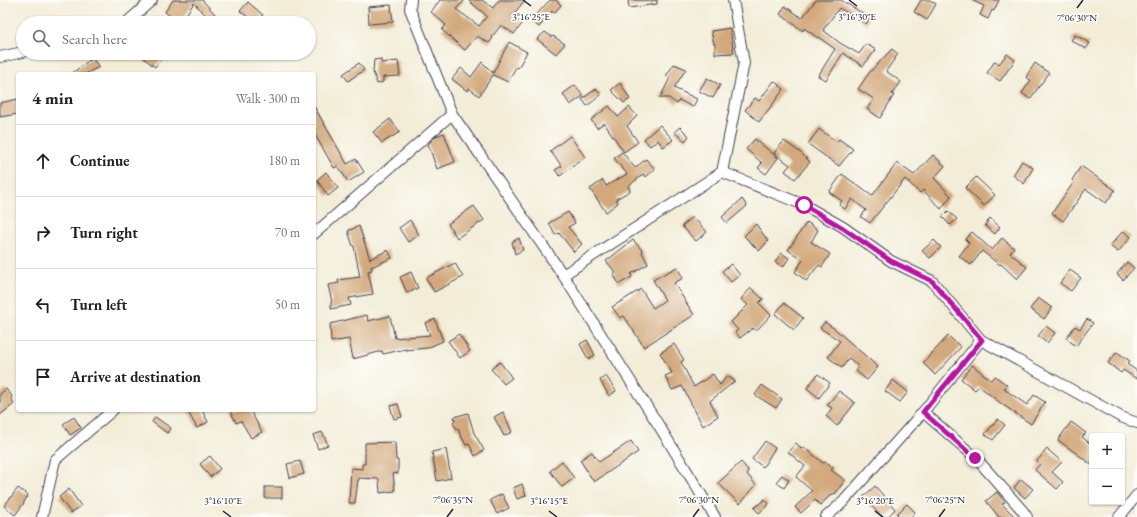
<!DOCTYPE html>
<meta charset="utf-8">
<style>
:root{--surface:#fff;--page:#f2f2f2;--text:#202124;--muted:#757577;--line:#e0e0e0}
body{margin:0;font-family:"EB Garamond",serif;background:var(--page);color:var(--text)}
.controls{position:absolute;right:12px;bottom:12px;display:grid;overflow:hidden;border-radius:4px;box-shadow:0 1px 3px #0004}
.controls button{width:36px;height:36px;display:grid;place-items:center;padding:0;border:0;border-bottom:1px solid var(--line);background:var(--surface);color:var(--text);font:20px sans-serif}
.stop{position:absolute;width:12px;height:12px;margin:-9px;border:3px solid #b5179e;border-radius:50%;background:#fff}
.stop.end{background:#b5179e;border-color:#fff;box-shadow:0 1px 4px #0008}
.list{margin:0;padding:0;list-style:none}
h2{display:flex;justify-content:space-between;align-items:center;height:52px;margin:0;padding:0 16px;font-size:17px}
h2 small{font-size:13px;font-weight:400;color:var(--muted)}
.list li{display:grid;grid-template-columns:26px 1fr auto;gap:12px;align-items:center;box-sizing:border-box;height:72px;padding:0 16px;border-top:1px solid var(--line)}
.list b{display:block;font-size:15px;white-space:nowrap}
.list em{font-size:13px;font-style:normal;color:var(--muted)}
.icon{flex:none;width:22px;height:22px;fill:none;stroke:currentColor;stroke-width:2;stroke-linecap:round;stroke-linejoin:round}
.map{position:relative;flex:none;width:1137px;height:517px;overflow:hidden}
.search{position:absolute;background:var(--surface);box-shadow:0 1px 3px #0004;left:16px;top:16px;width:300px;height:44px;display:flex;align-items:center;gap:10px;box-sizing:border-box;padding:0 14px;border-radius:22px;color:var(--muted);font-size:15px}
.panel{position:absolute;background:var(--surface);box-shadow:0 1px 3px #0004;left:16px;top:72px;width:300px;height:340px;border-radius:4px}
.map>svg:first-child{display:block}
.building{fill:#d2a87b}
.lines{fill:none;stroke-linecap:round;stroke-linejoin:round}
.minor-casing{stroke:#414053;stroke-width:12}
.minor{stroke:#fff;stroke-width:10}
.route{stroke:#b5179e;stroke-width:5}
.ticks{fill:none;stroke:#22223b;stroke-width:1.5}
.ticks-label{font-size:10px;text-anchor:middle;fill:#22223b;stroke:#fdfcf7;stroke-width:3.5;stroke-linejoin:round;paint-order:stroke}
</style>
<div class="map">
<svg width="1137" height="517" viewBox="0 0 1137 517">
<rect width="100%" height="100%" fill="#fdfcf7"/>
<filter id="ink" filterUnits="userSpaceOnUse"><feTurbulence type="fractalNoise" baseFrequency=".025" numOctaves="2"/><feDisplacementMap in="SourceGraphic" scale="8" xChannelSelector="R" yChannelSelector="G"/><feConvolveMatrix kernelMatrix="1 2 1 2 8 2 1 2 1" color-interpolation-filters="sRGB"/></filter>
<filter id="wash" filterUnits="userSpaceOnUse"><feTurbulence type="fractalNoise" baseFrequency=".012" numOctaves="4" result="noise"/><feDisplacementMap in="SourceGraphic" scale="16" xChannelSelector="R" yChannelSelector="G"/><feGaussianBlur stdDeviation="0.9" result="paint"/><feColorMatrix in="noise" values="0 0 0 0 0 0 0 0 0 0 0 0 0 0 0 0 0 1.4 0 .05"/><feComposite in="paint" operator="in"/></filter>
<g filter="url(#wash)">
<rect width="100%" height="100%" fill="#f3edd8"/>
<g id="blocks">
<g class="building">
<path d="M173 0H202L215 14 210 19 194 3 180 23 165 12Z"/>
<path d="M440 0H465L456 9 479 26 487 16 468 0H482L493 8 499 0H525L512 16 522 24 514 34 501 25 492 37 493 38 489 43 477 36 465 50 442 30 446 25 431 12Z"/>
<path d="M550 0H556L561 5 554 13 552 11 539 27 531 20Z"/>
<path d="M628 0H657V4L629 8Z"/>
<path d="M816 0H841L870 18 866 24 839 8 823 30 840 43 859 54 866 44 876 50 863 66 843 53 826 80 818 76 835 49 818 37V38L804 28 803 31 780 14 785 6 802 18Z"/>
<path d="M921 0H930L936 4 927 20 914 12Z"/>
<path d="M971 0H999L994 11 992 10 988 19 980 15 984 6Z"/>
<path d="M248 2 263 15 256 23 240 11Z"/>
<path d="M391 5 393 22 369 24 368 7Z"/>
<path d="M730 28 734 53 715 54V43L714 44 711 31Z"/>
<path d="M545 32 552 37 553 36 565 44 556 54 537 39Z"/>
<path d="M1075 35 1090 43 1086 49 1071 40Z"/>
<path d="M509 42 527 52 518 68 516 67 508 82 493 75 479 96 469 88 467 91 452 79 461 68 471 77 482 62 493 73Z"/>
<path d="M892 49 898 54 886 71 901 82 892 94 894 95 880 118 867 109 874 99 858 89 869 73Z"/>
<path d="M137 53H166L155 67Z"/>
<path d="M1007 54 1015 60 1000 81 987 73 995 61 999 64Z"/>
<path d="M92 58 99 67 85 74H71Z"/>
<path d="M381 59V63L398 61 400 76 383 77V82L377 84 373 72 374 60Z"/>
<path d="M359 63 364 70 348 81 343 74Z"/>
<path d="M1035 63 1049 73 1030 99 1022 93 1031 80 1026 77Z"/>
<path d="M674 64 686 69 674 88 697 99 693 107 679 100 677 104 669 98H660L670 78 666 76Z"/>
<path d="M707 78 720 85 713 98 699 91Z"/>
<path d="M774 81 784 89 759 122 745 110 755 98 759 101Z"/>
<path d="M620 83 630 99 624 103 611 90Z"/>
<path d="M575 85 583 96 570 105 563 94Z"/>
<path d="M596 89 601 95 587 106 582 99Z"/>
<path d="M18 99V114L0 117V103Z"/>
<path d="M314 106 347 164 356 159 364 172 348 182 338 166 334 168 314 133Z"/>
<path d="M609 106 618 117 629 107 637 116 627 126 638 142 624 152 604 123 597 128 591 120Z"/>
<path d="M390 119 400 132 382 143 373 132Z"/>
<path d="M660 125 673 140 663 147 658 140 650 146 644 139Z"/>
<path d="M680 127 689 136 685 141 674 132Z"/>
<path d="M819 129 837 142 839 139 853 149 839 166 808 144Z"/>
<path d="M444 133 455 162 437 169 428 144 436 136Z"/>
<path d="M570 136 585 157 560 176 555 170 562 166 550 151Z"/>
<path d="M755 139 778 158 766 174 758 168 762 163 746 149Z"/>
<path d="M784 141 801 153 810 162 795 179 785 171 790 165 774 153Z"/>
<path d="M622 152 635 168 646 159 655 169 646 177 644 174 628 186 630 191 616 199 618 203 606 212 590 189 603 180 606 186 627 174 614 158Z"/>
<path d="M933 155 945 166 934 178 951 196 941 209 923 190 920 193 905 179 870 223 861 217 866 210 852 199 845 209 839 205 842 201 829 192 842 174 872 196 897 163 914 175Z"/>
<path d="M1022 161 1033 168 1024 184 1013 175Z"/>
<path d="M1081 166 1115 190 1106 203 1086 189 1063 221 1052 213 1074 182 1072 180Z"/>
<path d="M326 172 338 188 328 196 317 180Z"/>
<path d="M976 177 995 195 984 206 965 188Z"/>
<path d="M742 199 747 206 727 223 722 217Z"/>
<path d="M474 206 484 220 457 238 448 224Z"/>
<path d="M948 211 957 219 950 225 942 217Z"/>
<path d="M568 212 575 223 568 227 582 244 574 252 559 233 555 235 549 223Z"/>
<path d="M693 217 707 232 696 241 682 226Z"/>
<path d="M990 218 1000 227 995 234 985 225Z"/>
<path d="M410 220 419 235 408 242 399 228Z"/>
<path d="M807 222 818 230 811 242 830 254 822 267 819 265 806 281 795 272 803 260 788 250Z"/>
<path d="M756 224 768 241 759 251 744 236Z"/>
<path d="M359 226 370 259 388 250 392 258 371 267 372 270 368 271 373 294 349 298 351 305 331 309V302H332L328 285 339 283 338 280 360 277 354 246H353L348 231Z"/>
<path d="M1123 231 1131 237 1118 252 1110 246Z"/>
<path d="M972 232 992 250 1002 238 1014 248 1010 253 1027 267 1017 279 1001 264 1000 265 982 251 971 265 959 256 969 243 965 239Z"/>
<path d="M519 238 523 250 515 254 512 242Z"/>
<path d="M633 240 643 251 642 252 648 264 631 274 632 277 619 284 613 274 616 273 606 261Z"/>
<path d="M934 240 941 247 930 258 922 251Z"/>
<path d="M781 253 789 258 783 267 775 262Z"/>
<path d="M1127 262 1134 268 1123 280 1117 274Z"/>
<path d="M455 263 463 277 434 292 426 278Z"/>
<path d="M731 264 740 275 731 282 722 271Z"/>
<path d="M677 267 683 278 674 283 694 315 644 347 624 316 620 318 612 307 641 289 653 308 665 300 653 280Z"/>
<path d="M1070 270 1081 278 1071 291 1060 283Z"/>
<path d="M411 272 418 288 407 293 400 277Z"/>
<path d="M751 288 763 299 759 303 771 315 756 331 753 328 740 338 735 332 738 330 731 322 748 305 741 299Z"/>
<path d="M1038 298 1052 308 1044 319 1030 309Z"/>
<path d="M784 303 803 318 794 330 775 314Z"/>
<path d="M367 315 368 321 390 316 395 338 430 335 425 323 435 319 443 341 427 348 406 350V349L383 354 382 351 353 359 349 339 331 342 330 324Z"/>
<path d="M1087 319 1093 323 1076 346 1066 338 1075 326 1080 329Z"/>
<path d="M825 322 836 330 878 367 867 380 856 371 859 367 849 358 842 368 828 357 840 341 820 328Z"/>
<path d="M1046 326 1055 333 1047 343 1038 336Z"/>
<path d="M459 334 470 351 460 358 448 341Z"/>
<path d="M948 336 961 347 935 375 923 363Z"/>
<path d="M587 340 595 355 588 359 580 344Z"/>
<path d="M674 344 684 360 681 362 694 387 713 374 720 385 727 376 735 381 710 401 718 416 703 426 682 386 672 390 665 376 672 373 660 353Z"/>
<path d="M1117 352 1130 361 1127 364 1137 371V379L1123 370 1121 373 1108 363Z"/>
<path d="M500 362 512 378 504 384 491 369Z"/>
<path d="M972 365 991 380 995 376 1007 385 1004 389 1027 405 1034 395 1045 402 1031 424 999 402 979 386 975 390 961 379Z"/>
<path d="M818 374 830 383 819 398 807 388Z"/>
<path d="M606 376 616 391 609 396 600 380Z"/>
<path d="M893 380 908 392 900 402 885 391Z"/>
<path d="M762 385 782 399 776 408 755 395Z"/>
<path d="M6 389 12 396 11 398 14 404 0 415V394Z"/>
<path d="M839 391 855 403 837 426 826 416 832 408 827 405Z"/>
<path d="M398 404 402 417 394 419 390 406Z"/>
<path d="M187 410H202L208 422 197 428Z"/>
<path d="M230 410H250L262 432 251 438 241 421 236 423Z"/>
<path d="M503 412 512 432 504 436 494 417Z"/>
<path d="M468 413 474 433 484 450 475 456 469 444 466 445 459 432V429L456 428 453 423 455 421 454 417Z"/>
<path d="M74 417 81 428 70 435 63 424Z"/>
<path d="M155 417 171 428 167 433 152 422Z"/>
<path d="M998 419 1005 425 993 440 985 434Z"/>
<path d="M1071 422 1086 433 1082 437 1092 445V465L1058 440Z"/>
<path d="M322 432 328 445 318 449 313 435Z"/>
<path d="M631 441 638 452 594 482 580 460 592 452 599 462Z"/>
<path d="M765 441 775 448 763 467 752 459Z"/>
<path d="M395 442 396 460H398V474L393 473 395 491 380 493 379 479 359 478V480H358L355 503H349L351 468 362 469V464H365V443Z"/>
<path d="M796 443 802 449 804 447 823 463 825 462 833 468 831 470 845 480 835 494 833 493 820 505 815 500 801 513 795 507 812 491 796 477 805 466 788 452Z"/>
<path d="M446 449 451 478 437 481 432 452Z"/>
<path d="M1047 449 1062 462 1052 472 1063 482 1057 489 1035 470 1040 464 1037 461Z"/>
<path d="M210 456 220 469 210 477 200 464Z"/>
<path d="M300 461 304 474 290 478 287 464Z"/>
<path d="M562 461 574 478 562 487 550 471Z"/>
<path d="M741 462 748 470 747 474 756 485 740 504 718 483Z"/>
<path d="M782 475 789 480 784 488 776 482Z"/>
<path d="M1021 479 1033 489 1025 498 1014 488Z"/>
<path d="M522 484 526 496 517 499 513 488Z"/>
<path d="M875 486 895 509 888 517H882L863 497Z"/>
<rect x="265" y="487" width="17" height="11"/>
<path d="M18 488 28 495 24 502V503L15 515 4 506Z"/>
<path d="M69 489 81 506 71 513 59 497Z"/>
<path d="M997 492 1005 502 1002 504 1015 517H999L986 501Z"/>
<path d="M502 494 509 508 497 514 490 500Z"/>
<path d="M765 499 769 504 759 513 754 508Z"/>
<path d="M907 504 915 512 911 517H900L897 514Z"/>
</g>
</g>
</g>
<g filter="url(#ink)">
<use href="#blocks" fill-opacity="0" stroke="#414053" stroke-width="1"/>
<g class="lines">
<defs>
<g id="minor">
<path d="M411 0 410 9 452 114 563 275 661 429 715 517"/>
<path d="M126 23 152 0"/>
<path d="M0 57 23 52"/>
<path d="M722 172 804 205 843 227 891 261 932 281 981 340 1121 417 1137 423"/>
<path d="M314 234 452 114"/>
<path d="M563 275 722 172 744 63 733 0"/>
<path d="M923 412 975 457 1022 510 1027 517"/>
<path d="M42 517 55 460 113 410"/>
<path d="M826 517 843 502 923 412 981 340"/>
<path d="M1119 517 1137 495"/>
</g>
</defs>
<use href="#minor" class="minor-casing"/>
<use href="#minor" class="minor"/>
</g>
</g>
<g class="lines" filter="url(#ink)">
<path class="route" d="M804 205 843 228 891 261 932 281 982 340 923 412 975 458"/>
</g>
<path class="ticks" d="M523 0 531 6M849 0 857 6M1077 8 1083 0M223 511 231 517M549 511 557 517M875 511 883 517M447 517 453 509M693 517 699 509M939 517 945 509"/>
<g class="ticks-label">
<text x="531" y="20">3°16'25"E</text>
<text x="857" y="20">3°16'30"E</text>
<text x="1077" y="21">7°06'30"N</text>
<text x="453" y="503">7°06'35"N</text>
<text x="699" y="503">7°06'30"N</text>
<text x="945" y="503">7°06'25"N</text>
<text x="223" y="504">3°16'10"E</text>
<text x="549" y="504">3°16'15"E</text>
<text x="875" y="504">3°16'20"E</text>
</g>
</svg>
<div class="controls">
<button>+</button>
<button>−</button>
</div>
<div class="stop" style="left:804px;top:205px"></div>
<div class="stop end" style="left:975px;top:458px"></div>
<div class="search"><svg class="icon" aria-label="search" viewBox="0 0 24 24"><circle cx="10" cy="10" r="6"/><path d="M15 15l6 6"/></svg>Search here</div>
<section class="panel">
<h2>4 min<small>Walk · 300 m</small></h2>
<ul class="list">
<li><svg class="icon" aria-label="ahead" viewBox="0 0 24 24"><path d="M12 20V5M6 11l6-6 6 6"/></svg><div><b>Continue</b></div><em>180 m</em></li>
<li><svg class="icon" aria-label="right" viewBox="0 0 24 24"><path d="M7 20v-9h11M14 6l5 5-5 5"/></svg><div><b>Turn right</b></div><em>70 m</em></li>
<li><svg class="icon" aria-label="left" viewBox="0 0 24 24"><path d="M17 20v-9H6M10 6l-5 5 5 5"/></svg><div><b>Turn left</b></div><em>50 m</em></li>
<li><svg class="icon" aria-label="arrive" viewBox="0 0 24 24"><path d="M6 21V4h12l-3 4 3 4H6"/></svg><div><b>Arrive at destination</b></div></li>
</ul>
</section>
</div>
